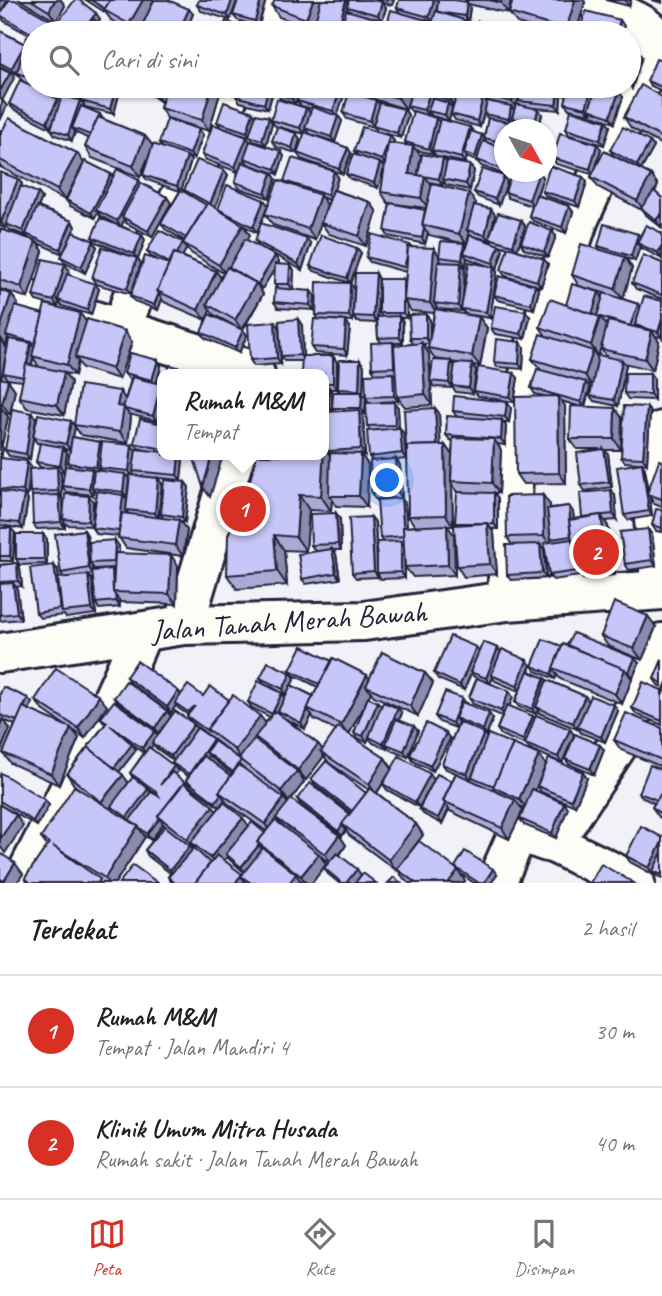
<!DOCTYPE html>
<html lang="id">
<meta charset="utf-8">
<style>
:root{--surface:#fff;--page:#f2f2f2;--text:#202124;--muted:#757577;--line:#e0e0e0;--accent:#d93025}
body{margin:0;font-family:Caveat,sans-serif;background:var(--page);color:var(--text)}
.compass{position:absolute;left:494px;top:119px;width:63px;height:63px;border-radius:50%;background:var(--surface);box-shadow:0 2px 5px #0004;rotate:130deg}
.you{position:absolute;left:388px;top:481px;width:24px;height:24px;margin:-18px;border:5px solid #fff;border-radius:50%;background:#1a73e8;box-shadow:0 0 0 10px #1a73e833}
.badge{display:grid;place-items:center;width:46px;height:46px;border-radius:50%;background:var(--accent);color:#fff;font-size:23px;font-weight:700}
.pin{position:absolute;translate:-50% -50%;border:4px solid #fff;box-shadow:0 2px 7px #0006}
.popup{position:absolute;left:157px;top:369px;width:172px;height:91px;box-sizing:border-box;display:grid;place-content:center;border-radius:14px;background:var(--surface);filter:drop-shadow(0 2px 5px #0005);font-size:23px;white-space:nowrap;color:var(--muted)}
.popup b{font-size:26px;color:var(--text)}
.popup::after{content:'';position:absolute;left:50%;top:100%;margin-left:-14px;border:14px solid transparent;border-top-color:var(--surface)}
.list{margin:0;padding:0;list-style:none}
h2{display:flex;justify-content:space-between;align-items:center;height:91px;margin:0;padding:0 28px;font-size:30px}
h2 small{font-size:23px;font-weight:400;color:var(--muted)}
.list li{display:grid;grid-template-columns:46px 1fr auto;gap:21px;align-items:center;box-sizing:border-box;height:112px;padding:0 28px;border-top:2px solid var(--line)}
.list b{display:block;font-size:26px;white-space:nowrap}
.list p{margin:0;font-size:23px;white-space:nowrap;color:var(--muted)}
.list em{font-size:23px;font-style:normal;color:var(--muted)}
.icon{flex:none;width:38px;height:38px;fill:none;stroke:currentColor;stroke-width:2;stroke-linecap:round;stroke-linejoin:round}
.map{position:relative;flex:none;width:662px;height:883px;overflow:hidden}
.search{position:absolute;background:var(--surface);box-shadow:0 2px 5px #0004;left:21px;right:21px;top:21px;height:77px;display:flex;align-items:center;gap:18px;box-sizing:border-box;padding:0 24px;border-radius:38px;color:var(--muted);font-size:26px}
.sheet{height:315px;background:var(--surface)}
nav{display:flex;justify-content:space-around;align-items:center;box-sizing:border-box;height:98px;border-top:2px solid var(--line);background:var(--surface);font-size:19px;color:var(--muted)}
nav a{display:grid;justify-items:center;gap:4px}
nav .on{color:var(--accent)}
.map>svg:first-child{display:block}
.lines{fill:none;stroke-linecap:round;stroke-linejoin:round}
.minor-casing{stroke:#22223b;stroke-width:44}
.minor{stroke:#fdfcf7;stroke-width:38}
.wall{fill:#aaaad5;stroke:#22223b;stroke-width:2;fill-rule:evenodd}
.shaded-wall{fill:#8b8bae;stroke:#22223b;stroke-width:2}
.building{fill:#c6c6f8;stroke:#22223b;stroke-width:2}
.labels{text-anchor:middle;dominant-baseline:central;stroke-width:7;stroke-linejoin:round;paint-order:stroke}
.street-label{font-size:30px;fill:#22223b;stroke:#fdfcf7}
</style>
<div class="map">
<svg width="662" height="883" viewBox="0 0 662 883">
<rect width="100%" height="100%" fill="#f2f1f7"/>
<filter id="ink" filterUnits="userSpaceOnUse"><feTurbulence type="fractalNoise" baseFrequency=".0143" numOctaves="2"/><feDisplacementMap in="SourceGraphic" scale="14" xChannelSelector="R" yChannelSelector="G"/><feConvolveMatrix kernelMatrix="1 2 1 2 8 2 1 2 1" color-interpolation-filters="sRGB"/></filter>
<g filter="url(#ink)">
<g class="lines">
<defs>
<g id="minor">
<path d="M259 33 278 0"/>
<path d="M0 291 244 368 255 374"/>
<path d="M122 328 146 258 188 184 233 86"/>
<path d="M661 590 653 509 662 431"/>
<path d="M507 599 515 437 537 339 579 219 658 44C649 18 613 16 594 0"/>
<path d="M184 625 235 455"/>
<path d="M0 653 184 625 364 621 507 601 662 590"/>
<path d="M553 843 635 883"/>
<path d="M22 883C64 801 107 717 142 632"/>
<path d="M496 883 517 835C529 831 540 842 553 843L619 743 662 643"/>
</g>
</defs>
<use href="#minor" class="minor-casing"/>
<use href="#minor" class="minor"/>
</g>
<g class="wall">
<path d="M20 0H61L65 6 56 21Z"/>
<path d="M86 0H168L193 14 185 33H150L146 32 142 26 146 19 137 33H134L111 20 106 13Z"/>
<path d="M266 0 259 25 285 33H221L249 30 251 32 253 25 237 20 233 15Z"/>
<path d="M349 0H394L392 5 382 3 386 8 382 21 379 20 382 25 379 33H339L319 28 315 23 314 27H307L279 17 272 6Z"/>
<path d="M465 0H511L508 13 468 4Z"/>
<path d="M606 0H631L629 6Z"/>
<path d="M652 0H662V3Z"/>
<path d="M237 1 230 20 201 11 197 5Z"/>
<path d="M585 2 576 33H550L517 23 509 13Z"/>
<path d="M470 7 468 22 474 29 429 33 433 22 427 20 430 25 428 33H389L386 28 400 13 397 8Z"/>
<path d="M0 15 52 21 55 25 100 19 98 22 106 30 130 33H57L54 30 33 33V37L4 21Z"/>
<path d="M0 31 25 44 33 38V86H83L79 100 81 101 121 86 114 114 85 107 84 105 83 107 100 114 103 119 145 136 153 146 162 147 159 143 199 129 203 135 194 159 188 157 191 161 181 190 186 193 184 190 224 170 228 175 215 208 219 210 264 200 268 205 257 233 244 226 250 235 247 240 275 256 279 262 278 264 294 270 293 290 315 296 314 310 278 308 274 302 277 288 274 284 275 268 262 289 258 287 263 294 243 330 247 335 239 353 205 338 201 332 231 324 214 315 210 310 206 320 164 302 162 299 158 310 134 301 130 296 156 259 151 257 147 251 187 248 182 256 216 271 221 278 223 273 191 253 183 243 185 241 165 229 161 223 180 191 147 180 143 175 151 149 140 177 92 158 85 147 89 139 75 132 72 141 55 135 51 129 53 122 50 128 13 109 9 104 23 82 17 73 19 67 15 74 0 66ZM31 86 62 94 63 96 60 102Z"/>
<path d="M662 61V91L651 86 647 81Z"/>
<path d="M138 86H215L220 93 209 131 167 118 160 108 162 100 161 102Z"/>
<path d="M239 86H273L274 87 268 109 240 102 236 96Z"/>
<path d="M280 86H298L300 89 295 104 281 99 277 94Z"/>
<path d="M321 86H347L344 95 339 93 343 98 337 115 342 121 335 142 314 135 348 148 351 153 343 174 301 159 297 153 309 133 305 128 304 134 275 126 271 120 306 108 310 113 312 109 301 106 297 101 339 93Z"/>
<path d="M350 86H460L459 91 487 103 500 104 488 101 485 95 487 86H534L532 89 554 92 542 88 541 86H567L564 95 558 93 561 97 560 110 533 108 538 109 542 114 539 128 516 124 513 120V123L537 128 538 130H505V147L494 145 505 149V172H510L508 176 481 166 478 162 467 157 465 163 443 158 446 162 470 165 474 171 470 190 446 185 444 181 443 185 429 182 431 186 476 203V206L491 209 495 215 490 235 521 220 525 226 517 250 548 264 541 287 535 285 539 290 534 309 498 300 494 295 534 285 505 276 501 270 508 248 499 245 503 250 497 269 494 268 497 272 490 318 465 314 462 309V311L438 309 437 308V310L479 317 487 328 480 366 473 365 476 370 473 394 456 392 453 388 434 387 431 382 432 405 405 407 398 398V401L380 402H394L398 407 399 429 404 434 406 459 396 460 400 465 402 498H401L405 503 407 527 415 526 408 516 435 408 439 413 440 445H445L452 455 453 441 450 440 446 435 457 417 453 411 507 402 511 408 509 422H503L506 426 505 445 497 444 501 450 499 493H494L498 498V529H492L494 533 497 574 464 577 457 566V525L455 523 458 492 452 484 453 526H447L454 535 455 575 413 577 405 567 404 552 405 578 381 579 378 574V577L356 578 352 573 371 517 375 522 377 564 383 542 380 538 396 498 375 499 371 493 372 460 369 457 370 431 367 426 369 403 366 397 376 374 372 368 381 342 378 338 377 323 357 322 353 316V321L332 320 350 327 347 355 315 353 311 347 319 320 316 315 350 283 314 271 310 266 357 248 361 253 350 284 354 289 379 279H403L405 282 406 272 370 262 366 257 410 245 412 247 439 255 462 243 429 235 428 233 425 244 388 236 385 231 425 210 426 208 388 203 381 192 385 165 381 164 378 188 350 179 346 174 357 155 354 151 377 131 374 127 347 119 343 113 356 93ZM410 95 407 106 411 111 413 112 405 142 407 145 393 143 394 141 390 136 379 132 401 138 408 115 404 109 380 104 376 100 406 109ZM450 105 453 106 451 114 455 120 480 127 486 106 484 114 488 119 484 137 482 135 439 122 428 116 429 112 432 116 449 121ZM416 150 433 154V152L436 156 418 175 421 156ZM476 237 489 240 490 238 493 243ZM467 258 488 266 463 301 465 269 463 265 466 266ZM379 282V313L382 317H377ZM407 305 411 311 434 313 430 336V320L426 314 410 338 413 344 396 346 394 343H403V322L401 318H407ZM422 344H429L428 348 435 359 449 361 431 379 429 354ZM451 362 463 364 454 366Z"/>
<path d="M569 86H594L596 89 623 97 614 123 593 115 591 112 590 114 569 109 565 103Z"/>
<path d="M662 97V145L631 128 624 117Z"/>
<path d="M256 115 269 117 272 123 266 145 253 141 251 137 223 128 250 142 284 156 278 174 248 164 245 159 243 163 272 173 276 179 269 198 239 188 235 182 238 172 206 160 202 154 221 127 217 122Z"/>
<path d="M610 126 604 145 569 135 566 129Z"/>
<path d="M0 130 84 163 65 200 0 167Z"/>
<path d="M296 133 300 139 296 153 276 147 272 141Z"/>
<path d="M650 142 654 147 641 170 651 175 658 185 655 192 662 198V228L645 214 642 210 598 187 591 177 592 174 556 164 553 158 601 149 595 168H637L614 156 610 150Z"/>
<path d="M539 172 543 177 537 195 569 206 573 212 566 233 533 221 529 216 532 206 508 198 505 192Z"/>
<path d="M0 173 18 179 22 184 20 190 38 193 42 198 38 207 72 221 75 227 73 232 97 247 85 273 65 263 61 257 63 254 38 243 43 251 28 298 0 289V229L29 238 27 236 10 230 6 225 5 228 0 226Z"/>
<path d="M111 174 113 177 141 184 171 203 152 237 126 223 124 220 121 226 142 235 145 240 138 259 141 263 131 294 96 284 92 278 126 254 96 242 92 237 119 226 100 216 98 212 95 218 70 206 66 200Z"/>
<path d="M338 177 334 190 370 202 377 212 366 246 329 234 321 223 329 200 321 197 327 205 315 240 273 225 265 214 285 183 284 181Z"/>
<path d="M583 177 587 182 579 207 546 196 542 191Z"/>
<path d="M507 182 499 205 478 197 474 192Z"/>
<path d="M646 225 662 259 640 247 635 261 626 258 632 268 623 299 638 304 640 308 662 301V337L655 336 659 341 653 370 624 363 626 365 618 406 594 401 590 396 592 385 587 384 590 388 585 407 622 418 621 450H605L608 454 612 487 585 491 581 485 599 449H577L570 439 581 407 561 401 565 406 566 483 523 484 516 474 544 396 535 394 531 388 540 369 532 359 546 336 540 327 566 305 602 297 604 293 579 286 572 275 600 250 598 246 640 236ZM604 339 601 349 607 357 598 355Z"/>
<path d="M556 236 548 257 524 249 521 243Z"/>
<path d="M307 239 311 244 302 270 259 246 255 241Z"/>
<path d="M662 263V299L636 289 632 283Z"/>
<path d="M69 270 67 275 99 289 91 315 62 306 59 302 58 307 36 301 33 296Z"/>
<path d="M0 290 11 294 18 304 17 307 43 314 86 322 132 342 119 379 82 368 78 361 75 375 64 373 71 382 64 415 27 408 19 397 23 381 7 379 3 373 5 362 1 378 8 380 15 390 10 414 5 413 8 417 2 444 0 443ZM8 337 9 339 7 349 4 344 6 345ZM33 357 39 367 32 365Z"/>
<path d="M530 317 525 339 495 334 491 328Z"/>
<path d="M302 325 303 356H333L337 362V389H330L332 393 340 392 338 389 364 366 363 394 366 398 365 414H362L363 415 365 455H361L368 465 367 507 336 506 332 499 331 511 309 510 306 551 284 550 287 585 237 589 227 575 330 456 328 451 326 413H324V374L302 361H284L281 356Z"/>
<path d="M279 327 281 364 254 366 250 360Z"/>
<path d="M524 347 523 369 497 367 494 362Z"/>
<path d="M161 366 157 383 161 384 163 387V406L161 404 157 421 129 414 131 417 128 443 81 435 75 427 73 437 100 442 102 444 132 445 135 450 148 451 138 448 134 443 163 424V455L183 459 181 480 158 478 162 484 159 517 163 518 161 514 185 482 189 487 185 522H180L187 530 183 556 126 548 118 536 96 534 92 528 96 493 93 490V495L66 492 62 486 70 466 68 463 70 450 64 449 67 453 64 472 60 471 62 496H61L63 500 64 507 89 496 93 501 92 526 67 525 64 521 65 528 37 529 33 524V496L30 492V475L27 497 25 496 28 500 23 529 0 525V444L3 448 1 458 31 467 30 469 43 468 40 467 36 462 42 444 37 443 33 437 30 459 9 456 5 450 36 418 34 433 74 425 120 391 125 400 131 379 128 378 124 373ZM127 476H130L126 510 128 513H125V497H127Z"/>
<path d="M518 378 514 402 478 396 474 391Z"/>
<path d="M654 379V400L628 399 624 393Z"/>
<path d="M647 407 650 412 647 464 625 462 621 457Z"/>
<path d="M662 461V507L654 504 650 497 652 516 628 520 624 515 645 469 649 490Z"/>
<path d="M615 495 617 520 604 521 608 526 615 575 583 579 580 575V576L553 580 549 575 544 547H542L544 549 546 578 511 580 507 575 512 545 507 537 550 505V508L569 506 573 512 574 519 582 518Z"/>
<path d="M662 510V532L656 531 652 525Z"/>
<path d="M336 513 340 519 341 550H333L336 554 340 579 306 584 302 579 319 551H315L311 545Z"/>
<path d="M0 528 15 533 13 561H0Z"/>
<path d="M648 529 652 534 656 566 629 570 625 564Z"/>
<path d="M84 530 87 535 89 545 119 546V553L178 566 177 604 120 602 119 600 120 607 99 609 96 603 93 574 80 576 88 575 92 580 96 614 66 618 64 615 40 618 36 613 58 570 59 578H64L61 573ZM92 566 94 569 114 568V571L112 569 92 571Z"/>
<path d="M43 534 47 539V564L20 565 16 559Z"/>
<path d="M17 563 20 569 22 586 16 587 21 619 0 621V565Z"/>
<path d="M656 627 642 660 608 646 601 636Z"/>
<path d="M567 645 639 663 633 677 629 676 632 679 622 704 560 679 557 675 555 679 536 671 532 666 562 646Z"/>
<path d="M498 648 501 652 531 665 529 671 545 678 547 680 585 696 589 701 618 711 605 742 581 733 578 728 577 729 539 713 538 710 536 714 519 707 515 702 519 691 495 681 493 678 490 683 513 697 509 706 535 718 570 729 574 735 562 763 529 749 526 745 501 735 497 729 502 716 473 704 469 698 477 678 474 677 471 673 464 690 438 679 434 673 479 652Z"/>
<path d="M662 660V687L658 685 654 679Z"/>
<path d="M290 670 369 679 425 673 433 683 418 716 374 696 371 692 349 734 385 758 392 768 434 779 452 781 456 773 446 769 442 764 459 723 458 722 456 728 439 722 435 716 462 698 466 703 493 719 486 735 485 734 487 738 539 755 546 765 535 791 564 803 568 808 556 838 524 825 520 819 524 808 520 806 523 810 509 839 450 811 449 809 442 824 423 814 419 807 387 790 383 784 384 782 377 793 416 824 423 835 396 870 349 835 346 830 342 836 301 805 297 799 350 814 351 813 315 785 311 779 366 793 369 790 329 763 324 756 306 780 300 776 304 782 289 802 286 800 288 803 339 835 346 845 340 855 355 883H339L328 874 324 868 329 863 321 856 326 864 312 883H304L300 880 302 883H172L168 877 170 873 148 856 145 850 165 826 163 824 151 840 144 835 145 837 115 883H28L25 878 47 846 41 838 79 789 74 785 67 774 105 724 101 718 155 731 157 735 159 733 118 703 114 698 167 711 171 717 196 728 213 739 215 742 239 759 191 722 187 716 188 715 178 708 176 705 171 713 130 683 126 677 178 691 181 694 203 696 229 700 260 716 265 723 270 717 252 708 248 702 285 697 286 695 264 683 260 678H295L291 685 313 696 318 687 294 675ZM312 715 314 719 336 730 323 750 318 744 286 719 305 729ZM128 741 144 753 130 773 133 778 129 783 119 772 136 750ZM153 744 156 748 174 761 172 763 176 768 189 777 186 780 190 786 219 807 225 800 227 803 266 831 265 833 217 811 175 775 178 771 150 748ZM209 756 232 774 231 776 207 758ZM141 783 159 796 151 792ZM227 857 230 860 244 872 242 875 224 860Z"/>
<path d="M662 690V725L636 714 632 708Z"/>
<path d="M0 694 32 703 29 710 66 726 43 710 35 700 107 706 85 738 73 730 79 738 59 785 10 763 3 753 15 725 4 720 10 729 0 752Z"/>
<path d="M381 706 402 713 399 720 418 731 408 757 390 750 388 747 387 749 373 743 369 738 367 742 357 738 354 733Z"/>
<path d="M662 728V767L621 750 614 740Z"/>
<path d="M450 739 433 771 413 761 410 755Z"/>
<path d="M600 745 604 750 594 775 569 764 565 759Z"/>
<path d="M662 770V819L659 817 652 807 654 803 643 798 639 793Z"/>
<path d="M0 775 49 805 37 826 0 805Z"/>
<path d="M587 778 575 806 541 792 537 786Z"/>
<path d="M662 837V878L657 876 654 871 652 874 630 862 626 856Z"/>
<path d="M455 868 497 875 491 883H474L461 874 465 881 463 883H409L405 880 397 869Z"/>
</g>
<g class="shaded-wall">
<path d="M0 0H8L0 13Z"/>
<path d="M55 0H61L65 6 56 21 49 11Z"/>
<path d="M143 0H157L137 33H136L129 24Z"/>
<path d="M232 0H236L237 1 230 20 227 15Z"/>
<path d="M261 0H266L258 26 255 21Z"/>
<path d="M313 0H324L313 29 306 19Z"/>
<path d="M346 0H348L347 7 348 10 341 33 338 29Z"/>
<path d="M434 0H439L433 22 429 17Z"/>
<path d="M501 0H511L508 13 501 3Z"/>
<path d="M575 0H583L585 2 576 33H569L566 30Z"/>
<path d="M625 0H631L629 6 625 1Z"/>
<path d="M382 2 386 8 382 21 378 15Z"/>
<path d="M467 2 470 7 468 22 465 16Z"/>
<path d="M189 9 193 14 185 33H178Z"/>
<path d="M96 13 100 19 89 33H81Z"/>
<path d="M378 19 382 25 379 33H374Z"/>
<path d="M426 20 430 25 428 33H423Z"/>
<path d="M620 20 624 26 622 33H616Z"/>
<path d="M52 21 56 26 53 33H46Z"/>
<path d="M470 22 477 32V33H466Z"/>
<path d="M25 44 28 49 15 74 11 69Z"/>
<path d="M638 52 642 57 632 89 629 82Z"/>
<path d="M10 73 14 78 2 101 0 98V91Z"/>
<path d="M57 86H65L63 94Z"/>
<path d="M78 86H83L79 103 75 97Z"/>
<path d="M116 86H121L114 114 110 109Z"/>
<path d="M158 86H172L161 102 154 92Z"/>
<path d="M212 86H215L220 93 209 131 202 120Z"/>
<path d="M269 86H273L274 87 268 109 264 104Z"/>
<path d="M296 86H298L300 89 295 104 292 99Z"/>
<path d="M341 86H347L344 95 340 89Z"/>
<path d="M403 86H413L406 109 398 98Z"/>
<path d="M432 86H437L433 95 434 97 430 111H428L429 112 428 116 424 110Z"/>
<path d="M455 86H460L454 107 450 101Z"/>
<path d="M516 86 520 92 516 108 512 102Z"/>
<path d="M526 86H534L531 93Z"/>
<path d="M562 86H567L564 95 560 89Z"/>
<path d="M592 86H594L596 89 589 109 591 112 590 114 586 108Z"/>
<path d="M558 92 561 97 560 110 556 105Z"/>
<path d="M619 92 623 97 614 123 610 117Z"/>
<path d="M339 93 343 98 337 117 333 111Z"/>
<path d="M483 97 487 103 480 127 477 121Z"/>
<path d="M58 99 62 104 50 128 47 122Z"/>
<path d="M80 100 84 105 76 130 72 128 75 132 72 141 68 135Z"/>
<path d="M376 100 380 105 374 127 370 121Z"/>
<path d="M3 101 7 106 0 121V107Z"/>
<path d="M448 103 452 108 449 121 445 115Z"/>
<path d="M511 106 515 111 512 118 513 120V124L509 119Z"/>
<path d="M306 108 310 113 304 134 300 128Z"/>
<path d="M404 109 408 115 401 138 397 133Z"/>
<path d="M538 109 542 114 539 128 535 123Z"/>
<path d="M253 112 257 117 249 136 251 138 247 132Z"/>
<path d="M338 116 342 121 335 142 331 137Z"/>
<path d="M269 117 272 123 266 145 262 140Z"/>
<path d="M436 118 440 123 432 150 433 154 429 149Z"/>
<path d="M606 121 610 126 604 145 600 140Z"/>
<path d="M470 127 474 132 464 153 467 157 465 163 461 158Z"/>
<path d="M199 129 203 135 194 159 190 154Z"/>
<path d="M296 133 300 139 296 153 292 148Z"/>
<path d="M482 135 486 141 479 162 475 157Z"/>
<path d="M145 136 153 146 140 177 133 166Z"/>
<path d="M390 136 394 141 386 165 382 160Z"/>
<path d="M247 137 251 143 239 173 235 167Z"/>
<path d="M650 142 654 147 641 170 637 165Z"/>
<path d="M597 144 601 149 594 174 590 169Z"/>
<path d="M413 146 421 156 416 184 409 174Z"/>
<path d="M348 148 351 153 343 174 339 169Z"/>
<path d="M281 151 284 156 278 174 275 169Z"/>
<path d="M77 153 84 163 65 200 57 190Z"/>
<path d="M187 156 191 161 181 191 177 186Z"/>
<path d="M443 158 447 163 443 185 439 179Z"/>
<path d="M380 163 384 168 378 188 374 183Z"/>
<path d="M470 165 474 171 470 190 466 184Z"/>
<path d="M224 170 228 175 214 210 210 204Z"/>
<path d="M334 171 338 177 331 200 327 195Z"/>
<path d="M539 172 543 177 533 206 529 200Z"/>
<path d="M272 173 276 179 269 198 265 193Z"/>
<path d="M111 174 115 179 96 210 98 212 95 218 91 213Z"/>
<path d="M651 175 658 185 645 211 637 201Z"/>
<path d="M425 176 432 186 428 208 421 198Z"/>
<path d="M504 176 507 182 499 205 495 199Z"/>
<path d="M583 177 587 182 579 207 575 201Z"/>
<path d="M18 179 22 184 5 228 1 222Z"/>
<path d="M139 180 143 186 122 217 124 220 121 227 117 221Z"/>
<path d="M38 193 42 198 26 236 23 231Z"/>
<path d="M469 193 476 203 470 231 467 230 469 234 467 244 459 234Z"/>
<path d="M320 195 327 205 315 240 308 229Z"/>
<path d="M167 197 171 203 152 237 148 231Z"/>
<path d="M264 200 268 205 257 233 253 227Z"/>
<path d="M370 202 377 212 366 246 359 236Z"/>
<path d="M569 206 573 212 566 233 562 227Z"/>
<path d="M491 209 495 215 489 240 485 235Z"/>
<path d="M662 213V223L660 226 656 220Z"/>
<path d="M521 220 525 226 517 251 513 245Z"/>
<path d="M72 221 75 227 64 254 60 249Z"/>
<path d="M243 225 250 235 226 275 219 265Z"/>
<path d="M424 228 428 233 425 244 422 238Z"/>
<path d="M552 231 556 236 548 257 544 252Z"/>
<path d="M638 234 642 239 637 243 640 247 635 261 631 256Z"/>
<path d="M142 235 145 240 138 259 141 263 131 294 127 289 137 258 134 254Z"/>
<path d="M307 239 311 244 302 270 298 264Z"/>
<path d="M36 241 43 251 28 298 21 287Z"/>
<path d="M94 241 97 247 85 273 81 267Z"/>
<path d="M183 242 187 248 175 269 171 264Z"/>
<path d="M464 243 468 249 464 253 467 258 466 266 462 260Z"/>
<path d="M499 245 503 250 497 269 493 263Z"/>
<path d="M662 245V259L658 253Z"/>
<path d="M357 248 361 253 350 284 347 278Z"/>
<path d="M434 248 440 257H439L441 261 438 304 434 303 437 308V313L430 303Z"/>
<path d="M275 256 279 262 262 289 258 284Z"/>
<path d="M625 257 632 268 623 299 615 289Z"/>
<path d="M544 259 548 264 541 287 537 281Z"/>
<path d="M461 263 465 269 462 311 458 306Z"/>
<path d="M65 264 69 270 60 301 58 300 59 302 58 307 54 301Z"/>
<path d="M290 265 294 270 293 290 289 284Z"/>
<path d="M494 267 497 272 490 318 486 312Z"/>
<path d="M216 271 223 281 207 304 210 310 206 320 198 310Z"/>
<path d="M376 273 379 279 377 323 373 317Z"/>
<path d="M403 279 407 285 404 300 407 305V318L403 313Z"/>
<path d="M256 283 263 294 242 330 235 320Z"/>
<path d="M350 283 354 289 353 321 349 316Z"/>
<path d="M95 284 99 289 91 315 87 310Z"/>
<path d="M535 285 539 290 534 309 531 304Z"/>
<path d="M311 291 315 296 314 310 310 305Z"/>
<path d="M599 292 603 298 596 320 592 314Z"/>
<path d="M159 293 162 299 158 310 154 305Z"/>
<path d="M11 294 18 304 8 336 6 335 8 337 6 345 0 337V329Z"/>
<path d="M638 304 642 310 634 332 630 326Z"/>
<path d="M526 311 530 317 525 339 521 334Z"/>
<path d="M80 313 87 323 75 357 78 361 75 375 67 365Z"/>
<path d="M426 314 430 320V344L426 338Z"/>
<path d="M399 316 403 322V343L399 337Z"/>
<path d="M479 317 487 328 480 366 472 356Z"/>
<path d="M600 317 608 327 598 356 591 345Z"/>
<path d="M298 319 302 325 303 360 300 355Z"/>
<path d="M662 319V338L658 332Z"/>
<path d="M346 321 350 327 347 355 344 349Z"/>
<path d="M275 322 279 327 281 364 277 358Z"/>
<path d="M243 330 247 335 239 353 235 348Z"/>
<path d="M125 331 132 342 119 379 112 369Z"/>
<path d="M652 331 659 341 653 370 645 359Z"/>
<path d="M0 339 7 349 1 381 0 380Z"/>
<path d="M520 342 524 347 523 369 519 364Z"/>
<path d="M31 343 35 349 28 382 25 377Z"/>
<path d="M422 343 429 354 432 405 425 394Z"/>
<path d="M593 351 600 361 592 386 585 375Z"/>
<path d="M333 356 337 362V389L333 383Z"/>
<path d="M158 360 161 366 156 385 152 380Z"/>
<path d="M360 360 364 366 363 394 366 398 365 414 361 408 362 393 359 390Z"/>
<path d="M622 360 626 365 618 406 614 400Z"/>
<path d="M451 361 455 367 452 386 453 389 449 383Z"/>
<path d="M472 364 476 370 473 394 469 388Z"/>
<path d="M64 372 71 382 64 415 57 405Z"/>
<path d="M393 373 397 378 398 401 394 396Z"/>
<path d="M514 373 518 378 514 402 510 397Z"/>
<path d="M650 373 654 379V400L650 394Z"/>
<path d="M8 380 15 390 10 414 2 404Z"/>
<path d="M586 382 590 388 584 407 581 402Z"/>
<path d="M161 384 163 387V399L160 402 161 404 157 421 153 416Z"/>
<path d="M329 387 332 393 333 412 329 407Z"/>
<path d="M120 391 127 402 125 409 131 417 128 443 120 432 117 406Z"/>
<path d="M558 396 565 406 566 483 559 473Z"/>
<path d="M394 402 398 407 399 430 395 425Z"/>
<path d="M507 402 511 408 509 422 505 417Z"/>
<path d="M1 407 8 417 2 444 0 440Z"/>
<path d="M647 407 650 412 647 464 643 458Z"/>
<path d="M435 408 439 413 441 451 437 446Z"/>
<path d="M615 408 622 418 621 450 614 439Z"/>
<path d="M359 410 363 415 365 455 361 449Z"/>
<path d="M32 413 36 418 30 459 26 454Z"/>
<path d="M324 416 325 418V439L324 436Z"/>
<path d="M502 420 506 426 505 445 501 439Z"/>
<path d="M71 421 75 427 70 450 66 444Z"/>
<path d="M400 428 404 434 406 459 402 453Z"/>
<path d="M494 439 501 450 499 493 492 483Z"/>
<path d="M100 442 104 447 99 468 100 470V473L96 467Z"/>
<path d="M0 444 3 448 0 465Z"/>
<path d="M132 445 136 451 133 477 129 471Z"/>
<path d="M445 445 452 455 451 481 452 484 453 526 446 515Z"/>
<path d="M63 447 67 453 64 472 60 466Z"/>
<path d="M324 448 335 462 329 496 332 499 331 511 321 496Z"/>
<path d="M604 449 608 454 612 487 609 482Z"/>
<path d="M361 454 368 465 367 507 359 496Z"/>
<path d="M179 455 183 459 181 480 177 475Z"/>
<path d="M212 455H223L210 497 203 487Z"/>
<path d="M396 459 400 465 402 498 398 492Z"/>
<path d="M27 461 31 467 27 497 23 491Z"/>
<path d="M642 463 645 469 649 495 647 494 650 497 652 516 649 511Z"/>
<path d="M57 467 61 473 62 496 58 491Z"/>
<path d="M92 469 96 475 92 488 93 490V495L89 489Z"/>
<path d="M125 474 129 479 127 497 123 492Z"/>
<path d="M158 478 162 484 158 518 155 513Z"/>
<path d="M185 482 189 487 185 522 182 517Z"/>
<path d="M611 490 615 495 617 520 613 514Z"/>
<path d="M494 493 498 498V529L494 524Z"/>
<path d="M24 495 28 500 23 529 19 523Z"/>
<path d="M59 495 63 500 64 519H63L64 521 65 528 61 522Z"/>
<path d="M123 495 127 500 123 537 119 531Z"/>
<path d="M299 495 309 510 306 551 296 537Z"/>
<path d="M543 495 550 505 551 546 544 536Z"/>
<path d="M89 496 93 501 92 526 88 521Z"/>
<path d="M401 498 405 503 408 541 404 536Z"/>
<path d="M569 506 573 512 576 541 572 536Z"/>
<path d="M336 513 340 519 341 550 338 544Z"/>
<path d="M601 515 608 526 615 575 608 564Z"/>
<path d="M371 517 375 522 378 577 374 571Z"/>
<path d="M179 520 187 530 183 556 175 545Z"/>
<path d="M487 523 494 533 497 574 490 564Z"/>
<path d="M447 525 454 535 455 575 448 565Z"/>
<path d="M11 528 15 533 13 561 10 556Z"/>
<path d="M648 529 652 534 656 566 652 560Z"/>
<path d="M84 530 87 535 91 563H90L92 566 93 574 89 568Z"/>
<path d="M43 534 47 539V564L44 559Z"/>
<path d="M274 535 284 550 287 585 277 571Z"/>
<path d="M115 540 119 546V568L115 562Z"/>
<path d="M401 541 404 547 405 578 401 572Z"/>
<path d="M540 544 544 549 546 578 542 573Z"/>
<path d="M332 549 336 554 340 579 336 573Z"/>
<path d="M171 555 178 566 177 604 169 594Z"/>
<path d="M17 563 20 569 22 586 18 581Z"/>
<path d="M54 565 58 570 63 612H62L60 609Z"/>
<path d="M88 575 92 580 96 614 92 609Z"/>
<path d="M13 583 17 588 21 619 17 613Z"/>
<path d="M115 595 119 600 120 607 116 601Z"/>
<path d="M648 616 656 627 642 660 634 649Z"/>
<path d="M476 647 480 653 464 690 460 685Z"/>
<path d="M498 648 502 654 491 675 493 678 490 683 486 678Z"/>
<path d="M635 658 639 663 633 677 629 672Z"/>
<path d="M527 660 531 665 520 691 517 686Z"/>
<path d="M553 669 557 675 555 679 551 674Z"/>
<path d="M625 669 632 679 622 704 615 694Z"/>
<path d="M291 673 295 678 286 695 283 689Z"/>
<path d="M425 673 433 683 418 716 410 706Z"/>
<path d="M367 675 374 685 366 686 371 692 348 736 341 725Z"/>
<path d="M545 678 549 684 536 707 538 710 536 714 532 709Z"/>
<path d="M178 691 182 697 175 703 176 705 171 713 167 707Z"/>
<path d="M509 691 513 697 505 717 501 711Z"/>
<path d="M282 693 286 699 278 711 279 713 272 714Z"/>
<path d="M99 696 107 706 85 738 78 728Z"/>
<path d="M585 696 589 701 577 729 573 723Z"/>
<path d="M28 698 32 703 22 727 18 722Z"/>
<path d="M462 698 466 704 455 718 458 722 456 728 452 723Z"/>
<path d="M378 702 382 707 367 742 363 736Z"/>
<path d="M614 705 618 711 605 742 601 737Z"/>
<path d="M398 708 402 713 389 745 386 744 388 747 387 749 383 744Z"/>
<path d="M308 710 312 715 305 729 301 723Z"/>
<path d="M167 711 171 717 159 733 155 728Z"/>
<path d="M489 713 493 719 486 735 483 730Z"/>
<path d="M260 716 268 726 255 737 258 740 242 761 235 750Z"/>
<path d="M533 716 537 721 527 745 523 740Z"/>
<path d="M3 719 10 729 0 752V725Z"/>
<path d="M194 724 198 730 174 762 171 756Z"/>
<path d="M414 726 418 731 408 757 404 751Z"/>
<path d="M71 728 79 738 59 785 51 774Z"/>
<path d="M570 729 574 735 562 763 558 757Z"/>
<path d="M155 731 159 737 146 754 142 748Z"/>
<path d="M446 733 450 739 433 771 430 766Z"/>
<path d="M484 733 487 738 471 779 467 774Z"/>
<path d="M213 739 217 744 206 752 209 756 193 779 189 774Z"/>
<path d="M132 744 136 750 118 773 114 768Z"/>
<path d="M318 744 326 754 321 752 324 756 306 780 298 770Z"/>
<path d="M600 745 604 750 594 775 590 769Z"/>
<path d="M539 755 546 765 527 809 519 799Z"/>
<path d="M385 758 392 769 376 794 369 784Z"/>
<path d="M174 766 178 771 164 791 160 785Z"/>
<path d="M297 771 304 782 289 802 281 791Z"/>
<path d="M583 772 587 778 575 806 571 800Z"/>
<path d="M430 774 434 780 419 807 415 802Z"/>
<path d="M123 775 130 785 108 812 101 802Z"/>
<path d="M148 789 152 794 130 823 127 817Z"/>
<path d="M221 794 225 800 219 807 215 802Z"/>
<path d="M284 798 291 808 276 818 280 823 272 835 265 824Z"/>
<path d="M45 800 49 805 37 826 33 821Z"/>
<path d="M515 800 523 810 509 839 502 828Z"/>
<path d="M564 803 568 808 556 838 552 833Z"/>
<path d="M445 804 449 809 442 824 438 818Z"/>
<path d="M213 806 220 816 191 842 195 848 194 849 187 839Z"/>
<path d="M16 815 23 826 5 853 0 846V839Z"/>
<path d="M160 818 163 824 151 840 147 834Z"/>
<path d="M243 818 251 829 226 854 227 857 218 868 210 858Z"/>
<path d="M416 824 423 835 396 870 389 860Z"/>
<path d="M342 825 346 830 342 836 338 831Z"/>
<path d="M138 826 145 837 115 883H108L105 878Z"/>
<path d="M339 835 346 845 332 865 325 854Z"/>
<path d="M662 842V855L652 874 649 868Z"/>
<path d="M259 845 263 851 245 872 241 867Z"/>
<path d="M190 846 194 852 174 876 170 870Z"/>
<path d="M319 854 326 864 312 883H306L301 876Z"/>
<path d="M15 863 23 874 17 883H5L4 881Z"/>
<path d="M357 869 361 875 355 883H346Z"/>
<path d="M493 869 497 875 491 883H484Z"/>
<path d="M458 870 465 881 463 883H448Z"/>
<path d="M296 874 302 883H289Z"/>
<path d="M241 876 246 883H235Z"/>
</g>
<g class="building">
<path d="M9 0H15L52 21 46 33 33 34 0 15Z"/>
<path d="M31 0H55L49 11Z"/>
<path d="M75 0H79L96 13 81 33H60L53 28Z"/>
<path d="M91 0H110L105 9Z"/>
<path d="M110 0H143L129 24 104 10Z"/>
<path d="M154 0H168L189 9 178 33H159L142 26Z"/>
<path d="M199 0H232L227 15 197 5Z"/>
<path d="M238 0H261L255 21 233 15Z"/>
<path d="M275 0H313L306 19 272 6Z"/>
<path d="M321 0H346L338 29 315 22Z"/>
<path d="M349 0H373L382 2 378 15 347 7Z"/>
<path d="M399 0H434L429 17 397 8Z"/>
<path d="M438 0H454L467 2 465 16 437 12Z"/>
<path d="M489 0H501V3Z"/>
<path d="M513 0H575L566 30 509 13Z"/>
<path d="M346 10 378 19 374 33H340Z"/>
<path d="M391 10 426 20 423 33H403L386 28Z"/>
<path d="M436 11 470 22 466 33H429Z"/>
<path d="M586 11 620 20 616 33H587L579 31Z"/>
<path d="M94 19 105 29 101 33H83Z"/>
<path d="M226 21 249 30 247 33H221Z"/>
<path d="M478 21 512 33H473Z"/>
<path d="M110 23 130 33H104Z"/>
<path d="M254 23 285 33H250Z"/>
<path d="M308 25 327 31V33H306Z"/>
<path d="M0 31 25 44 11 69 0 63Z"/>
<path d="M27 37 33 38V78L17 73Z"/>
<path d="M629 49 638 52 629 82Z"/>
<path d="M656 59 662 61V87L647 81Z"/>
<path d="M0 68 10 73 0 91Z"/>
<path d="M20 80 58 99 47 122 9 104Z"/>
<path d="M641 85 662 97V138L624 117Z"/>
<path d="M64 86H78L75 97 62 94Z"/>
<path d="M85 86H116L110 109 81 101Z"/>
<path d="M145 86H158L154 92Z"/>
<path d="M167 86H212L202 120 160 108Z"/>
<path d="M239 86H269L264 104 236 96Z"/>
<path d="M280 86H296L292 99 277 94Z"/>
<path d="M302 86H316L339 93 333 111 297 101Z"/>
<path d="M331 86H341L340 89Z"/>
<path d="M358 86H403L398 98Z"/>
<path d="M413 86H432L424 110 407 106Z"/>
<path d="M436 86H455L450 101 433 95Z"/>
<path d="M487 86H516L512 102 485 95Z"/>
<path d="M549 86H562L560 89Z"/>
<path d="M569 86H592L586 108 565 103Z"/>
<path d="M597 86H601L619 92 610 117 589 109Z"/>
<path d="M520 88 558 92 556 105 519 101Z"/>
<path d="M458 91 483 97 477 121 451 114Z"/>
<path d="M349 92 376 100 370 121 343 113Z"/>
<path d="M62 96 80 100 68 135 51 129Z"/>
<path d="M432 98 448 103 445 115 428 111Z"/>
<path d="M277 99 306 108 300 128 271 120Z"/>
<path d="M487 101 511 106 509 119 484 114Z"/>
<path d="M224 102 253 112 247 132 217 122Z"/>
<path d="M380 103 404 109 397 133 373 126Z"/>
<path d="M516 104 538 109 535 123 512 118Z"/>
<path d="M81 106 100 114 90 135 72 128Z"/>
<path d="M312 107 338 116 331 137 305 128Z"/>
<path d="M571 110 606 121 600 140 566 129Z"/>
<path d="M413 111 436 118 429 149 405 142Z"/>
<path d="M256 114 269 117 262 140 249 136Z"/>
<path d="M98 117 145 136 133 166 85 147Z"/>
<path d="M9 118 77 153 57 190 0 160V135Z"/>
<path d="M488 118 537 128V130H505V143L484 138Z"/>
<path d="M167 119 199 129 190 154 159 143Z"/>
<path d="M440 119 470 127 461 158 432 150Z"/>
<path d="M213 124 247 137 235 167 202 154Z"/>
<path d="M277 127 296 133 292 148 272 141Z"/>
<path d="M362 127 390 136 382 160 354 151Z"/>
<path d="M623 127 650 142 637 165 610 150Z"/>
<path d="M471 131 482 135 475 157 464 153Z"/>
<path d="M305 132 348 148 339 169 297 153Z"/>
<path d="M560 133 597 144 590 169 553 158Z"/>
<path d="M250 141 281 151 275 169 244 158Z"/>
<path d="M483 141 505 149 504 170 477 160Z"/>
<path d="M388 143 413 146 409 174 425 176 421 198 381 192Z"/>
<path d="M153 144 187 156 177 186 143 175Z"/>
<path d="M604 151 651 175 637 201 591 177Z"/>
<path d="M353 154 380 163 374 183 346 174Z"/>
<path d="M422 154 443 158 439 179 418 175Z"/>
<path d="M292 158 334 171 327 195 284 181Z"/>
<path d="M197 160 224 170 210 204 184 190Z"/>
<path d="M85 161 111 174 91 213 66 200Z"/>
<path d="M447 161 470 165 466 184 443 179Z"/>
<path d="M242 162 272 173 265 193 235 182Z"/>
<path d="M550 166 583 177 575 201 542 191Z"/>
<path d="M117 169 139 180 117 221 96 210Z"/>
<path d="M482 169 504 176 495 199 474 192Z"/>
<path d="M0 172 18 179 1 222H0Z"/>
<path d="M512 172H539L529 200 505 192Z"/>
<path d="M278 180 320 195 308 229 265 214Z"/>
<path d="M141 183 167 197 148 231 122 217Z"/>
<path d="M432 184 469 193 459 234 422 225Z"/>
<path d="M227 185 264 200 253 227 218 209Z"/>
<path d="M21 186 38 193 23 231 6 224Z"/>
<path d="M181 190 206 205 186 238 161 223Z"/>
<path d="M333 190 370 202 359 236 321 223Z"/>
<path d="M654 191 662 198V213L656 220 641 208Z"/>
<path d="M536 195 569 206 562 227 529 216Z"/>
<path d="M208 203 243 225 219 265 183 243Z"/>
<path d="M390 203 425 210 422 225 424 228 422 238 385 231Z"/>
<path d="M474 205 491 209 485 235 467 230Z"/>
<path d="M37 207 72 221 60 249 26 234Z"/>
<path d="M498 213 521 220 513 245 489 238Z"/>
<path d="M100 218 142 235 134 254 92 237Z"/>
<path d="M529 222 552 231 544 252 521 243Z"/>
<path d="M261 223 307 239 298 264 255 241Z"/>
<path d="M604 224 638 234 631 256 598 246Z"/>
<path d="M646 225 662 233V245L658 253 637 243Z"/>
<path d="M0 229 36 241 21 287 0 280Z"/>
<path d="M159 230 183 242 177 254 174 253 169 263 147 251Z"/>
<path d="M73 232 94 241 81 267 61 257Z"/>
<path d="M372 234 410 245V247H408L407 256 404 267 366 257Z"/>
<path d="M321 235 357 248 347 278 310 266Z"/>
<path d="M470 235 499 245 493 263 464 253Z"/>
<path d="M245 239 275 256 258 284 229 267Z"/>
<path d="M441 241 464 243 462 260 439 257Z"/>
<path d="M581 244 625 257 615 289 572 275Z"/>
<path d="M102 247 137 258 127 289 92 278Z"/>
<path d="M408 247 434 248 430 303 404 300Z"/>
<path d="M508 247 544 259 537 281 501 270Z"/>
<path d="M174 253 216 271 198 310 157 291Z"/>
<path d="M643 255 662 263V295L632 283Z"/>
<path d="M145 256 169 264 157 291 159 293 154 305 130 296Z"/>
<path d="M43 259 65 264 54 301 33 296Z"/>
<path d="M438 262 461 263 458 306 434 303Z"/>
<path d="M469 262 494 267 486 312 461 309Z"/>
<path d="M275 264 290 265 289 284H274Z"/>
<path d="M227 267 256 283 235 320 207 304Z"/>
<path d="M355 273H376L373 317 353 316Z"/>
<path d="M67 274 95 284 87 310 58 300Z"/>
<path d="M499 276 535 285 531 304 494 295Z"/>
<rect x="379" y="279" width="24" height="34"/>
<path d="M317 282 350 283 349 316 316 315Z"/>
<path d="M572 284 599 292 592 314 566 305Z"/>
<path d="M275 288 311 291 310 305 274 302Z"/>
<path d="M0 290 11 294 0 329Z"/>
<path d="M604 293 638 304 630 326 597 316Z"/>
<path d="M644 296 662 301V319L658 332 635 325Z"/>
<path d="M550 299 600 317 591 345 540 327Z"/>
<path d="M45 304 80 313 67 365 32 356Z"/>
<path d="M15 306 43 314 35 343 6 335Z"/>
<path d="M495 306 526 311 521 334 491 328Z"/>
<path d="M435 309 479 317 472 356 428 348Z"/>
<path d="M209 314 243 330 235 348 201 332Z"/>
<path d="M426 314V338H410L409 315Z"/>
<path d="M399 316V337L378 338 377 317Z"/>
<path d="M87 319 125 331 112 369 75 357Z"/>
<path d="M298 319 300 355 281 356 279 321Z"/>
<path d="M314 319 346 321 344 349 311 347Z"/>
<path d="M608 321 652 331 645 359 601 349Z"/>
<path d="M275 322 277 358 250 360 248 324Z"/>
<path d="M540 334 593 351 585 375 532 359Z"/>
<path d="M9 339 31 343 24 377 3 373Z"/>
<path d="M496 339 520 342 519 364 494 362Z"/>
<path d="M393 342 394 367 372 368 371 343Z"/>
<path d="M422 343 425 394 397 397 394 346Z"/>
<path d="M130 353 158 360 152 380 124 373Z"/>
<path d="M598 355 622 360 614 400 590 396Z"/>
<path d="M302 356H333V383H324V374H301Z"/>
<path d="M339 360H360L359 390 338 389Z"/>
<path d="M433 360 451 361 449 383 430 381Z"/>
<path d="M455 363 472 364 469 388 452 386Z"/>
<path d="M26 364 64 372 57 405 19 397Z"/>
<path d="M170 365 189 370 188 374H167Z"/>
<path d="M478 367 514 373 510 397 474 391Z"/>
<path d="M190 368 212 374H188Z"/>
<path d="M537 369 586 382 581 402 531 388Z"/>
<path d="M393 373 394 396 366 397 365 374Z"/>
<path d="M625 373H650V394L624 393Z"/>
<path d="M132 377 161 384 153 416 125 409 124 407 123 408Z"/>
<path d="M0 378 8 380 2 404 0 403Z"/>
<path d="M80 385 120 391 117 406 124 407 120 432 74 425Z"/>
<path d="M329 387V407H324V388Z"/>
<path d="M163 391V402H160Z"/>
<path d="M333 392H362L361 408H332Z"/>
<path d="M454 396 507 402 505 417 453 411Z"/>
<path d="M558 396 559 473 516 474 515 397Z"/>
<path d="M394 402 395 425 367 426 366 403Z"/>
<path d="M571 406 615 408 614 439H570Z"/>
<path d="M624 406 647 407 643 458 621 457Z"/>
<path d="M435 408 437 445 407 446 406 448 404 410Z"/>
<path d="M12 409 32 413 26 454 5 450Z"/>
<path d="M359 410 361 449 328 451 326 412Z"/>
<path d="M38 414 71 421 66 444 33 437Z"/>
<path d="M447 416 502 420 501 439 446 435Z"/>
<path d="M140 419 163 424V449L134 443Z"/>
<path d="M400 428 402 453 369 457 367 431Z"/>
<path d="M72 437 100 442 96 467 68 463Z"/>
<path d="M453 438 494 439 492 483 451 481Z"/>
<path d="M102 442 132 445 129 471 99 468Z"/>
<path d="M40 443 63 447 60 466 36 462Z"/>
<path d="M445 445 446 515 408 516 407 446Z"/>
<path d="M324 448 321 496 299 495 296 537 274 535 277 571 227 575 228 535 248 487 257 455H324Z"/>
<path d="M136 449 163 452V455H179L177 475 133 471Z"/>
<path d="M604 449 609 482 581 485 577 453Z"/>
<path d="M330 453 361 454 359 496H329Z"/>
<path d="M193 455H212L203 487Z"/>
<path d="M0 458 27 461 23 491 0 489Z"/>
<path d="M396 459 398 492 371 493 370 461Z"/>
<path d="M659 460 662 461V499L647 494Z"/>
<path d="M642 463 649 511 624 515 617 467Z"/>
<path d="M65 466 92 469 89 489 62 486Z"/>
<path d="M57 467 58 491 30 492 29 469Z"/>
<path d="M94 470 125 474 123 492 92 488Z"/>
<path d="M130 475 158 478 155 513 126 510Z"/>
<path d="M164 480 185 482 182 517 161 514Z"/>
<path d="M611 490 613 514 582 517 580 493Z"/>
<path d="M0 491 24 495 19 523 0 521Z"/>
<path d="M97 491 123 495 119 531 92 528Z"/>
<path d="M457 492 494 493V524H487V523H455Z"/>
<path d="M65 494 89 496 88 521 63 519Z"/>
<path d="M59 495 61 522 33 524 32 496Z"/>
<path d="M543 495 544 536 507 537 506 496Z"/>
<path d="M401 498 404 536 380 538 377 500Z"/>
<path d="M569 506 570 520H569L571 536 551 539 547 509Z"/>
<path d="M656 509 662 510V528L652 525Z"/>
<path d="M122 513 179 520 175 545 118 538Z"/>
<path d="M336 513 338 544 311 545 310 514Z"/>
<path d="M601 515 608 564 576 569 569 520Z"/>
<path d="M371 517 374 571 352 573 349 518Z"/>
<path d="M487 523 490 564 457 566 454 525Z"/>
<path d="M447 525 448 565 405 567 403 527Z"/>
<path d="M0 528H11L10 556H0Z"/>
<path d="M648 529 652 560 625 564 620 532Z"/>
<path d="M84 530 89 568 61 573 55 534Z"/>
<path d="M16 534H43L44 559H16Z"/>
<path d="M572 539 577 571 549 575 544 543Z"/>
<path d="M115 540 114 562 90 563 89 542Z"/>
<path d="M401 541V572L377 573V542Z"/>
<path d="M540 544 542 573 507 575 506 545Z"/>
<path d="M332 549 336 573 302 579 298 554Z"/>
<path d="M115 553 171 555 169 594 113 592Z"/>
<path d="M17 563 18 581 0 582V565Z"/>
<path d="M54 565 60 609 36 613 30 568Z"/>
<path d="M112 569 113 592 115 595 116 601 96 603 92 571Z"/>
<path d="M88 575 92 609 62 612 58 578Z"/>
<path d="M13 583 17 613 0 615V584Z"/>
<path d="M614 602 648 616 634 649 601 636Z"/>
<path d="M573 633 635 658 629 672 567 645Z"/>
<path d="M450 636 476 647 460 685 434 673Z"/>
<path d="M543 639 562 646 551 674 532 666Z"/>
<path d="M483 642 498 648 486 678 470 672Z"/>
<path d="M563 644 625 669 615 694 553 668Z"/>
<path d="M302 646 332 661 319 684 290 670Z"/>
<path d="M502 649 527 660 517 686 491 675Z"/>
<path d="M382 652 425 673 410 706 366 686Z"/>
<path d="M333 658 367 675 341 725 307 708Z"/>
<path d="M662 660V683L654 679Z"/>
<path d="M137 661 178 691 167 707 126 677Z"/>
<path d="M268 662 291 673 283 689 260 678Z"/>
<path d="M56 668 99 696 78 728 35 700Z"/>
<path d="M528 671 545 678 532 709 515 702Z"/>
<path d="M477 678 509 691 501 711 469 698Z"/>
<path d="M547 680 585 696 573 723 536 707Z"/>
<path d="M126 681 167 711 155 728 114 698Z"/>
<path d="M258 681 282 693 272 714 248 702Z"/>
<path d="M643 682 662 690V721L632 708Z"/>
<path d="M188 685 203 696 210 686 229 700 207 729 209 732 187 716 195 706 188 712 175 703Z"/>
<path d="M291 685 313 696 301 723 278 711Z"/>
<path d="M3 687 28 698 17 721 0 715V694Z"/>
<path d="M445 692 462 698 452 723 435 716Z"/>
<path d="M233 695 260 716 235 750 207 729Z"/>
<path d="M591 696 614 705 601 737 577 727Z"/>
<path d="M368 697 378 702 363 736 354 733Z"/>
<path d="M114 701 155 731 142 748 110 725 132 744 114 768 88 747 107 722 101 718Z"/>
<path d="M383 702 398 708 383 744 369 737Z"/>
<path d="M462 702 489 713 483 730 455 718Z"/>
<path d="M507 705 533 716 523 740 497 729Z"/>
<path d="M23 707 71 728 51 774 3 753Z"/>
<path d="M175 711 194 724 171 756 152 743Z"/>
<path d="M275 711 318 744 298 770 255 737Z"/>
<path d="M626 713 662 728V760L614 740Z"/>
<path d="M536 715 570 729 558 757 525 744Z"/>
<path d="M396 719 414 726 404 751 386 744Z"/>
<path d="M459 722 484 733 467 774 442 764Z"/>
<path d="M426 723 446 733 430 766 410 755Z"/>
<path d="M338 727 385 758 369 784 321 752Z"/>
<path d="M197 728 213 739 189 774 172 763Z"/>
<path d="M488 734 513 744 494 786 472 777Z"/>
<path d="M575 734 600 745 590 769 565 759Z"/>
<path d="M254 739 297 771 281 791 239 759Z"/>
<path d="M214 741 241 760 233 772 206 752Z"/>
<path d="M513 744 539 755 519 799 493 787Z"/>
<path d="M88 747 123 775 101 802 67 774Z"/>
<path d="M149 747 174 766 160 785 172 772 187 784 184 783 158 816 160 818 147 834 138 826 129 821 151 792 159 796 156 791 130 773Z"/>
<path d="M204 756 231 776 219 792 221 794 215 802 186 780Z"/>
<path d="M399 756 430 774 415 802 383 784Z"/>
<path d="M549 758 583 772 571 800 537 786Z"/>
<path d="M326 761 366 793 352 811 311 779Z"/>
<path d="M239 765 284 798 265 824 219 792Z"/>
<path d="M650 765 662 770V792L657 800 639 793Z"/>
<path d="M1 773 45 800 33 821 0 801V775Z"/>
<path d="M456 773 515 800 502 828 443 801Z"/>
<path d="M437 774 452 781 443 801 445 804 438 818 419 809Z"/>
<path d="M133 777 148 789 127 817 111 806Z"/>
<path d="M184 783 213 806 187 839 158 816Z"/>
<path d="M310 783 350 814 338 831 297 799Z"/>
<path d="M74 786 138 826 105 878 53 846 100 879 98 883H31L25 878 49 843 41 838Z"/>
<path d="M370 788 416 824 389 860 342 824Z"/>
<path d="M532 789 564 803 552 833 520 819Z"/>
<path d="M662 792V814L652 807Z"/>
<path d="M291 799 339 835 325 854 276 818Z"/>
<path d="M224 802 243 818 210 858 191 842Z"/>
<path d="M0 805 16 815 0 839Z"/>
<path d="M275 820 319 854 301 876 257 842Z"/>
<path d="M252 822 265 833 257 842 259 845 241 867 226 854Z"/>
<path d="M165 826 190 846 170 870 145 850Z"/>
<path d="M641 826 662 837V842L649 868 626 856Z"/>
<path d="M419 841 458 870 448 883H416L397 869Z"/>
<path d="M194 848 210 863 195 883H175L168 877Z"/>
<path d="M263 848 296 874 289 883H251L241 876Z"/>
<path d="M465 851 493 869 484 883H479L455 867Z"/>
<path d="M662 852V875L653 871Z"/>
<path d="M0 853 15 863 4 881 0 879Z"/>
<path d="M337 853 357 869 346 883H342L324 868Z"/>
<path d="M217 855 242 874 235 883H195Z"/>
<path d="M601 864 634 883H590Z"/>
<path d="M133 865 158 883H119Z"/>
<path d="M363 873 376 883H355Z"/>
<path d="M394 877 401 883H388Z"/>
</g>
</g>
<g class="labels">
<g class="street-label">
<text transform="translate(289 621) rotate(-4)">Jalan Tanah Merah Bawah</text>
</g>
</g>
</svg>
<svg class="compass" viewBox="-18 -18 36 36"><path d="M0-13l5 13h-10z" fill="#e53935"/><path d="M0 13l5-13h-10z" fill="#757577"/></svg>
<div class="you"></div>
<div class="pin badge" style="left:243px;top:509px">1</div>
<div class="popup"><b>Rumah M&amp;M</b>Tempat</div>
<div class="pin badge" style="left:596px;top:552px">2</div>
<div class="search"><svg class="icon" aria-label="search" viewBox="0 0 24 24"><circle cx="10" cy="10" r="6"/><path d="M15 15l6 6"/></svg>Cari di sini</div>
</div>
<section class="sheet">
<h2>Terdekat<small>2 hasil</small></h2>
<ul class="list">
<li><span class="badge">1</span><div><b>Rumah M&amp;M</b><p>Tempat · Jalan Mandiri 4</p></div><em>30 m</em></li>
<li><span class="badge">2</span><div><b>Klinik Umum Mitra Husada</b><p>Rumah sakit · Jalan Tanah Merah Bawah</p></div><em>40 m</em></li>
</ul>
</section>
<nav>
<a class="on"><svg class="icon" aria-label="map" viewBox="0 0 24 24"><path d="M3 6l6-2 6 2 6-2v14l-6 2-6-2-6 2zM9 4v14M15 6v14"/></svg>Peta</a>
<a><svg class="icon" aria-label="directions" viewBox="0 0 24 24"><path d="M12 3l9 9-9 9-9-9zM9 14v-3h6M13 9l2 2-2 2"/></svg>Rute</a>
<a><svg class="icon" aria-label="saved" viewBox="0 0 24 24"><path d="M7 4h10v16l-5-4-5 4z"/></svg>Disimpan</a>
</nav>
